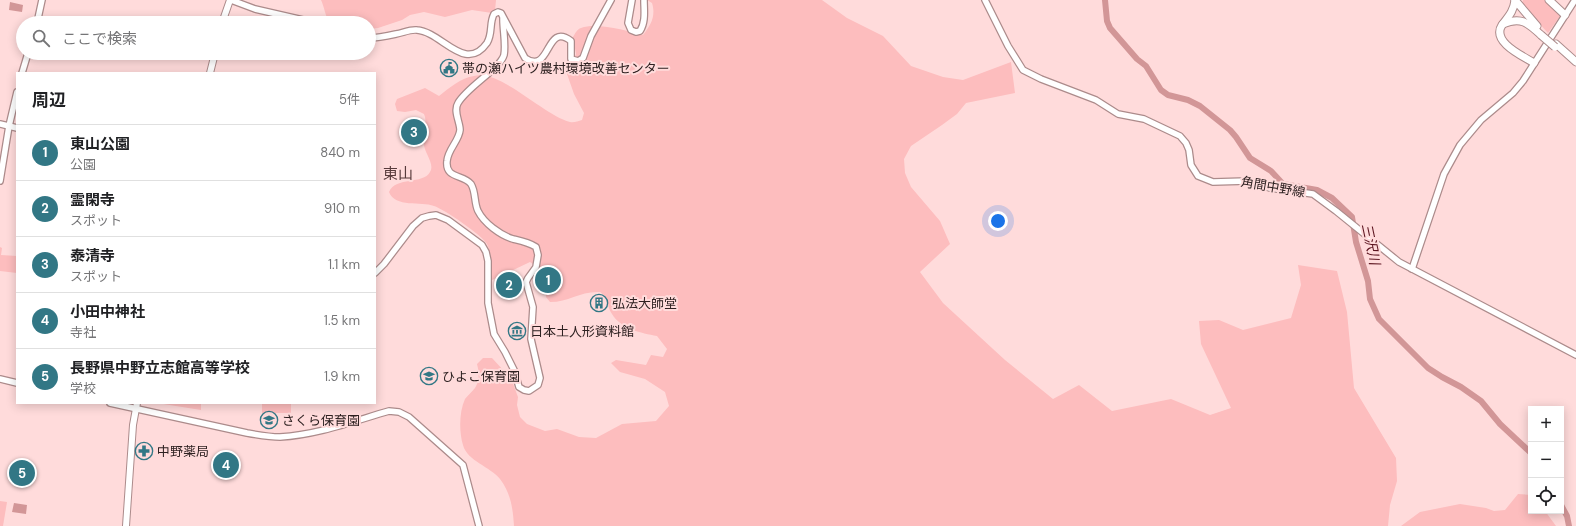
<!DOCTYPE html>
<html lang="ja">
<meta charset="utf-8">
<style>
:root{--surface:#fff;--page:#f2f2f2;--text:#202124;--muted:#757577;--line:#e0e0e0;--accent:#327785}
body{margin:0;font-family:"DM Sans","Noto Sans JP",sans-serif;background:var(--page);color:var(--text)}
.controls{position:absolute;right:12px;bottom:12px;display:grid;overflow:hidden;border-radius:0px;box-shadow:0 2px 10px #0003}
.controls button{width:36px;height:36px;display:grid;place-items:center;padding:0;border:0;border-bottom:1px solid var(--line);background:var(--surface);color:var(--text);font:20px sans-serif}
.you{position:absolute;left:998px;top:221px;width:14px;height:14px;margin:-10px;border:3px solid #fff;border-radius:50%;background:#1a73e8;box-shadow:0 0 0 6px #1a73e833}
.badge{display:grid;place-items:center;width:26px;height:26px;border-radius:50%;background:var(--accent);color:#fff;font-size:13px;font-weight:700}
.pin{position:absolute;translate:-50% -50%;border:2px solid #fff;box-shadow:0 1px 4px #0006}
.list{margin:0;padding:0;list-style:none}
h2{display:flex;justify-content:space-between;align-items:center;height:52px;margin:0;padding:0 16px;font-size:17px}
h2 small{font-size:13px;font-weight:400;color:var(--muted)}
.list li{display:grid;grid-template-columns:26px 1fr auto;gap:12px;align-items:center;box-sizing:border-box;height:56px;padding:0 16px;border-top:1px solid var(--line)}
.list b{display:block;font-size:15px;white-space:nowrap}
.list p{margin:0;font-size:13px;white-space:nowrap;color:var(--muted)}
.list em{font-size:13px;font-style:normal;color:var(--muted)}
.icon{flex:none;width:22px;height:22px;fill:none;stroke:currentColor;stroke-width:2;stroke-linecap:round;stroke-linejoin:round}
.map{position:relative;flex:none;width:1576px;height:526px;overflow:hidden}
.search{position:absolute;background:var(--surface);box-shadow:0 2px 10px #0003;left:16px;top:16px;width:360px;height:44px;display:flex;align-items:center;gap:10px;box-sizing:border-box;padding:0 14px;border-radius:22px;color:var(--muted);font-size:15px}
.panel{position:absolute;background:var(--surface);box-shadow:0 2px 10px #0003;left:16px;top:72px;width:360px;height:332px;border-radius:0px}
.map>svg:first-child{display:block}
.green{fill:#fdbdbe}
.water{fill:#d29697}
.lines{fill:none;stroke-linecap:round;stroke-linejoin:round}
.river{stroke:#d29697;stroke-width:6}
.secondary-casing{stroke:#ac8b8b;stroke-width:8}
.primary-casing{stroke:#ac8b8b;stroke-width:8}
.highway-casing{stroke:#ac8b8b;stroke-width:9}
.secondary{stroke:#fff;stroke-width:5.5}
.primary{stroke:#fff;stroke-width:6}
.highway{stroke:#fff;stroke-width:7}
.highway-bridge-casing{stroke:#ac8b8b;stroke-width:9;stroke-linecap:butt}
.highway-bridge{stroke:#fff;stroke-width:7}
.labels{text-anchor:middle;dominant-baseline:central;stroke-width:4;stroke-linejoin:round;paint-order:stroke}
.poi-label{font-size:13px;fill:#2e2121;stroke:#ffdbdb;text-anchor:start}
.street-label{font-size:13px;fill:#2e2121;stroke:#ffdbdb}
.water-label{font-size:14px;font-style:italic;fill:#5b131e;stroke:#ffdbdb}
.quarter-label{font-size:15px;fill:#573a3b;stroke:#ffdbdb}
</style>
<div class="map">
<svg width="1576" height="526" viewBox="0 0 1576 526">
<rect width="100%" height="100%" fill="#ffdbdb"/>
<g class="green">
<path d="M321 0H496L495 11 492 13 472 10 445 17 424 12 410 15 402 20 378 28 369 29V23H330C326 19 324 6 321 0Z"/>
<path d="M647 0H822L847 18 883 36 911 66 943 77 963 80 1011 62 1015 93 966 103 957 114 942 125 911 146 904 159 905 173 911 187 940 221 950 244 920 272 943 303 1005 360 1053 399 1079 385 1112 411 1171 399 1210 415 1231 408 1201 344 1199 321 1219 320 1243 330 1291 318 1301 285 1298 265 1337 271 1347 312 1354 388 1396 458 1397 481 1390 505 1388 526H514C513 510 511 493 500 479 491 467 467 461 463 445 459 432 459 412 465 399 468 395 472 392 475 388 480 380 479 372 477 364L483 358H492L504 371 509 373 518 397 517 405 520 417 527 424 545 431 557 429 579 437 596 438 622 424 656 421 669 406 665 392 645 379 620 372 611 363 616 360 646 365 651 355 663 357 667 349 657 336C641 333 621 329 612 314 606 305 610 299 600 292 580 291 569 302 550 302L546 297 544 272 530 262 490 281C492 269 492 255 487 244 483 236 444 209 434 206 421 201 395 208 389 192 396 176 423 185 430 172 435 164 425 154 424 145 422 136 427 126 425 117L424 114 416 110 405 112 397 111 395 104 397 99 425 88 439 96C449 88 461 78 474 76 500 69 542 114 570 122 574 123 578 121 582 120L584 113 574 94 567 74 576 54 573 37C575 34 577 29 581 28 597 22 627 31 643 35 651 25 656 16 652 3Z"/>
<path d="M1523 0H1545L1560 16 1548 33 1522 5Z"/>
<path d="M0 247 2 248 1 255 17 256V273L0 271Z"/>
<path d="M157 403H201V410Z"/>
<path d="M262 403H287V404H291V413H262Z"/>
<path d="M1518 494 1531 495V511H1545L1556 526H1401L1420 512 1460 504 1486 508 1494 511 1505 510Z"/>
<path d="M0 501 7 502 3 526H0Z"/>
</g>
<g class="water">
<path d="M10 2 23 5 22 12 9 10Z"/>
<path d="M14 503 27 505 26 514 12 512Z"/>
</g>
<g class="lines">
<g class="river">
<path d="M1105 0 1107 21 1110 28 1137 59 1146 66 1161 90 1168 95 1188 100 1200 106 1230 130 1236 137 1250 158 1271 171 1283 184 1317 190 1332 198 1352 217 1356 242 1368 281 1370 299 1379 319 1428 368 1442 377 1461 387 1481 401 1500 424 1531 453"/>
<path d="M1561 505 1567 516 1569 526"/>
</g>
<defs>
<g id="secondary">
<path d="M231 0 255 9 316 23"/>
<path d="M632 0 628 23 631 30 636 32 640 31C646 22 644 10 644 0"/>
<path d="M985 0 1008 46 1023 70 1041 79 1096 100 1118 114 1144 119 1180 136 1186 143 1189 150 1191 165 1198 176 1213 182 1247 181 1270 188 1313 194 1336 211 1399 262 1576 355"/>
<path d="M37 23 42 0"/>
<path d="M369 38C378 38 387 36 396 34 403 33 410 29 417 30 442 32 465 74 487 43 493 33 489 23 494 14L498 12 501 13 525 58C551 76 545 21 571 41V59L578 61 583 58 591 36 611 0"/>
<path d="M22 73 28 53"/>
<path d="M0 124 17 128"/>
<path d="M0 181 9 126 17 92"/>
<path d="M1412 269 1444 174 1460 145 1481 120 1513 93 1523 81 1575 0"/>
<path d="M375 273 384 264 413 226 422 218 429 216 436 215 448 220 482 245 486 252 488 261V303L494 334 505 352 514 370 519 387 524 390 529 391 538 385 540 378 531 339 533 307 526 282 528 278 536 267 538 255 536 247C528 242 522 241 513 239 500 235 484 223 478 211 474 203 476 192 471 184 463 174 445 179 447 161 448 149 459 141 460 130 460 122 453 111 458 103 468 86 500 69 504 55 506 44 503 31 503 19"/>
<path d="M0 379 17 383"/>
<path d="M110 403 247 433C258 435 269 437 280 437 317 435 354 421 389 411L399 412 409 417 463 465 479 526"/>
</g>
<g id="primary">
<path d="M222 23 230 0"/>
<path d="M210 73 215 53"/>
<path d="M126 526 133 425 137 403"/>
</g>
<g id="highway">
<path d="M1515 0C1514 11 1508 17 1502 25 1491 42 1523 56 1534 63"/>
<path d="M1515 0 1537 26"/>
<path d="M1549 0 1565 15"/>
<path d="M1503 24C1521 16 1528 23 1541 35"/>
<path d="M1556 44 1576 62"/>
</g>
</defs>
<use href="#secondary" class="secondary-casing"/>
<use href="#primary" class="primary-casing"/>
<use href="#highway" class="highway-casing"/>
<use href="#secondary" class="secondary"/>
<use href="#primary" class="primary"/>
<use href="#highway" class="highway"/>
<defs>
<path id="highway-bridge" d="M1541 35 1555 47"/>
</defs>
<use href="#highway-bridge" class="highway-bridge-casing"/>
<use href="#highway-bridge" class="highway-bridge"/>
</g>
<defs>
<symbol id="civic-ring" viewBox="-11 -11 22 22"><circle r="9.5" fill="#ffdbdb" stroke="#327785" stroke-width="1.5"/><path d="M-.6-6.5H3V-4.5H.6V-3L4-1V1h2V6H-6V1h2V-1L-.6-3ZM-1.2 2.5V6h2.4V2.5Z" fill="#327785"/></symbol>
<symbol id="building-ring" viewBox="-11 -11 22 22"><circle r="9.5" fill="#ffdbdb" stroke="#327785" stroke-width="1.5"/><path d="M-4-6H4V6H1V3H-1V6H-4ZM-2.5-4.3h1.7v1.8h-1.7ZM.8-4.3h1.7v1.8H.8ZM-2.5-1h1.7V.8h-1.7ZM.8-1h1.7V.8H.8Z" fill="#327785"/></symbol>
<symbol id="museum-ring" viewBox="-11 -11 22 22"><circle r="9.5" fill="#ffdbdb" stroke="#327785" stroke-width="1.5"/><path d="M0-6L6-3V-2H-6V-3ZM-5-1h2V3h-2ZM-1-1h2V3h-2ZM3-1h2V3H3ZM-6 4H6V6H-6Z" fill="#327785"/></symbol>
<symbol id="school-ring" viewBox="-11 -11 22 22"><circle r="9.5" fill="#ffdbdb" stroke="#327785" stroke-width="1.5"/><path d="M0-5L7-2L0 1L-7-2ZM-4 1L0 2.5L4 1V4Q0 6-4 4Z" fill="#327785"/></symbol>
<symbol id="pharmacy-ring" viewBox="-11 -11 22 22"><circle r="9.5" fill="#ffdbdb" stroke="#327785" stroke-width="1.5"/><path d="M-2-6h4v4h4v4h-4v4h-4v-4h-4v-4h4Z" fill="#327785"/></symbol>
</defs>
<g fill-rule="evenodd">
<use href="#civic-ring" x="439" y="58" width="20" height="20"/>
<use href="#building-ring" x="589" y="293" width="20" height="20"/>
<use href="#museum-ring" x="507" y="321" width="20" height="20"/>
<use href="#school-ring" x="419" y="366" width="20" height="20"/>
<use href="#school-ring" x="259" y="410" width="20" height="20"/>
<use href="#pharmacy-ring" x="134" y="441" width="20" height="20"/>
</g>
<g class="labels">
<g class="poi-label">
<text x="462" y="68">帯の瀬ハイツ農村環境改善センター</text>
<text x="612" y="303">弘法大師堂</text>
<text x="530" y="331">日本土人形資料館</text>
<text x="442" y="376">ひよこ保育園</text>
<text x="282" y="420">さくら保育園</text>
<text x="157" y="451">中野薬局</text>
</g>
<g class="street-label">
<text transform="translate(1273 187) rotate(10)">角間中野線</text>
</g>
<g class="water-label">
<text transform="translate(1371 244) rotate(78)">三沢川</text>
</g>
<g class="quarter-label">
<text x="398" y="174">東山</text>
</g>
</g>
</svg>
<div class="controls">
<button>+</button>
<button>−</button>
<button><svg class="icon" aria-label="locate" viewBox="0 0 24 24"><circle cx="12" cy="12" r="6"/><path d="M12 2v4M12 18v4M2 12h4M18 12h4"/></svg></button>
</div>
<div class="you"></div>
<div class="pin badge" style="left:548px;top:280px">1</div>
<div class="pin badge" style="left:509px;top:285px">2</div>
<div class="pin badge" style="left:414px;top:132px">3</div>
<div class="pin badge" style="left:226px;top:465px">4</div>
<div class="pin badge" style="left:22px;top:473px">5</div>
<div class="search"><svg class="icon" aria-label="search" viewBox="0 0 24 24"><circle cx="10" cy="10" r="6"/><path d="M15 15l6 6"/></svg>ここで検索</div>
<section class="panel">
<h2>周辺<small>5件</small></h2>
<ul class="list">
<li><span class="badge">1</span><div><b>東山公園</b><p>公園</p></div><em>840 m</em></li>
<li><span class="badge">2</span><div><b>霊閑寺</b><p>スポット</p></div><em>910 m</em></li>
<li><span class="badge">3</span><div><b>泰清寺</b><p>スポット</p></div><em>1.1 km</em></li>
<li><span class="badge">4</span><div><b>小田中神社</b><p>寺社</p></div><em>1.5 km</em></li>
<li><span class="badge">5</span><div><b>長野県中野立志館高等学校</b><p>学校</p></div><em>1.9 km</em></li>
</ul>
</section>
</div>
